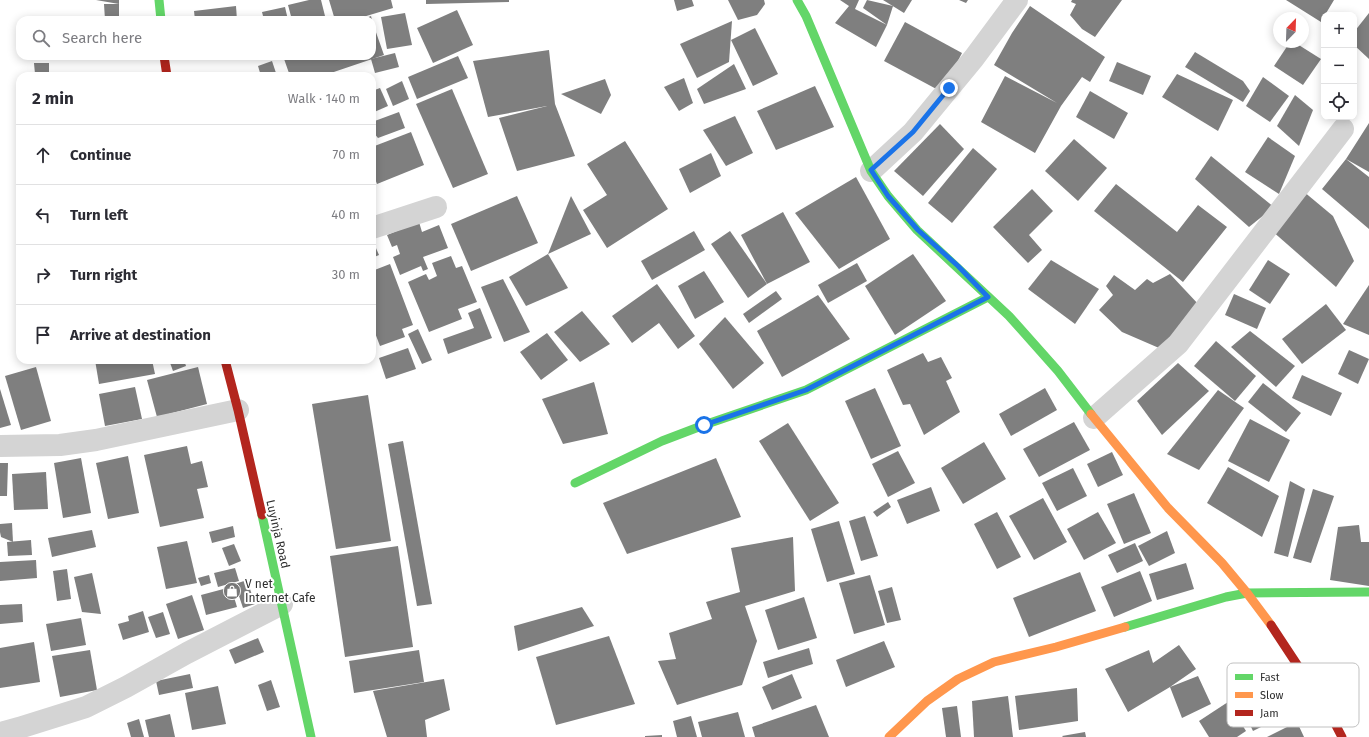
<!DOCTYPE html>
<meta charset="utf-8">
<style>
:root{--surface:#fff;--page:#f7f7f7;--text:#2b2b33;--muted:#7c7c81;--line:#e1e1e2}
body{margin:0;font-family:"Fira Sans",sans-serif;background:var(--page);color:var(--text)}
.controls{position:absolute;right:12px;top:12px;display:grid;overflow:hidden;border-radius:8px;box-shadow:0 2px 10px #0003}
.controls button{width:36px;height:36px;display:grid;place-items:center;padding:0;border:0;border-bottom:1px solid var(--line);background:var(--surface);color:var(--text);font:20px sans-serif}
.compass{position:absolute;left:1273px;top:12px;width:36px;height:36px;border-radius:50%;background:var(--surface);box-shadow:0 2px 10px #0003;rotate:23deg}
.stop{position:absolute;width:12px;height:12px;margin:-9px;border:3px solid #1a73e8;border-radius:50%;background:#fff}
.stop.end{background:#1a73e8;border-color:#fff;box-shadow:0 1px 4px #0008}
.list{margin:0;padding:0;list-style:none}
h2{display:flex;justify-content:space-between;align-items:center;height:52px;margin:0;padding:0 16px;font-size:17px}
h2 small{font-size:13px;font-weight:400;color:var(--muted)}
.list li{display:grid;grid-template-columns:26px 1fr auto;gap:12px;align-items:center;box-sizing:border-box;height:60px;padding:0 16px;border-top:1px solid var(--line)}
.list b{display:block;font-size:15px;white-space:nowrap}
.list em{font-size:13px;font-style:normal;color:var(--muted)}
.icon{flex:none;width:22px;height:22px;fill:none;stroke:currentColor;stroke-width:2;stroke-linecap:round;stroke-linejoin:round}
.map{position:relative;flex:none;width:1369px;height:737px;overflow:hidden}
.search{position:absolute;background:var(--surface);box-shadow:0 2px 10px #0003;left:16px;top:16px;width:360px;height:44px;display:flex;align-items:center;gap:10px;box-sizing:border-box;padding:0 14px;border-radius:12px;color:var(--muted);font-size:15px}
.panel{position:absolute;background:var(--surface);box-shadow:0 2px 10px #0003;left:16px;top:72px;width:360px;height:292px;border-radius:12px}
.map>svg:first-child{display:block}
.building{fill:#7f7f7f}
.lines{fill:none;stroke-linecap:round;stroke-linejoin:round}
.street{stroke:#d4d4d4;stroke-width:22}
.fast{stroke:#63d668;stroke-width:9}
.slow{stroke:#ff974d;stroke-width:9}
.jam{stroke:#b3261e;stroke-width:9}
.route{stroke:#1a73e8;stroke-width:5}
.labels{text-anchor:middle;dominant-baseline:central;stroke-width:4;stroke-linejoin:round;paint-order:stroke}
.street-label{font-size:12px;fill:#2f2f2f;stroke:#fff}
.poi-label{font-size:12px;fill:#2f2f2f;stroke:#fff;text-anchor:start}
.key{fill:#fff;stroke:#c1c1c1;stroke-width:1}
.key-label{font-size:11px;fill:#2f2f2f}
</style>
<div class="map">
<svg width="1369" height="737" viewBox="0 0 1369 737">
<rect width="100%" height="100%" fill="#fff"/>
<g class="building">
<path d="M96 0H119V4Z"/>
<path d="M309 0H321L326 20H292L288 5Z"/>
<path d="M329 0H391L393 8 353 20H335Z"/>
<path d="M426 0H509V2L426 4Z"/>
<path d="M674 0H692L694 6 677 11Z"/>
<path d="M728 0H764L765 4 757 15 738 20Z"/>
<path d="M840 0H859L855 9 887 25 863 8 867 0 893 6 887 25 876 47 835 23 849 6Z"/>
<path d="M883 0H912L904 13Z"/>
<path d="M959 0H968L966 3Z"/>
<path d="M1072 0H1122L1095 37 1082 29 1070 15 1076 4 1071 2Z"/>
<path d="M1286 0H1334L1325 15H1324L1321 22Z"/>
<path d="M104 4H119V20H105Z"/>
<path d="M236 6 237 20H195L194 11Z"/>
<path d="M1030 6 1105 57 1090 82 1082 77 1061 106 1035 153 981 122 1005 76 1057 103 994 65 1012 33Z"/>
<path d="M285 7 288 20H264L262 12Z"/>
<path d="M457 10 473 45 433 63 417 28Z"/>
<path d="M405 13 412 45 387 49 381 17Z"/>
<path d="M1369 13V59L1354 45V32Z"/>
<path d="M371 16 372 20H361Z"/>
<path d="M372 21 384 55 322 76H290L283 56H372Z"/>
<path d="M732 21 729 62 697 78 680 44Z"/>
<path d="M905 22 962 53 942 92 884 61Z"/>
<path d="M755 28 778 74 753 86 731 40Z"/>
<path d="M1290 42H1294L1321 59 1303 85 1274 66Z"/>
<path d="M549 50 555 104 575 156 517 171 499 118 547 106 488 117 473 61Z"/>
<path d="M1195 52 1243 81 1250 91 1243 102 1185 67Z"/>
<path d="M395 53 399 67 375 73 371 59Z"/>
<path d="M458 56 468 78 417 99 408 77Z"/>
<path d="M272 61 277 76H261L258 66Z"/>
<path d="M1117 62 1151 76 1143 95 1109 81Z"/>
<path d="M34 63H49V74H35Z"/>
<path d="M734 64 746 89 704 104 697 89Z"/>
<path d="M255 72V76H234V74Z"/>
<path d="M1177 74 1233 100 1218 131 1162 97Z"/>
<path d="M1263 77 1289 96 1270 122 1246 106Z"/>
<path d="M684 78 693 103 679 111 664 87Z"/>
<path d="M605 79 611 95 601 114 561 94Z"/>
<path d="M402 81 409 99 393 106 386 89Z"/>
<path d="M815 86 834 127 776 150 757 111Z"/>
<path d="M380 88 388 106 372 113V91Z"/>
<path d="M452 89 488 174 453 188 416 104Z"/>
<path d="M1090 91 1128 113 1114 139 1076 117Z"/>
<path d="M1295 95 1313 110 1299 146 1277 126Z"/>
<path d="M399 112 405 128 378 138 372 131V122Z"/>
<path d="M735 116 753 153 726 166 703 130Z"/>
<path d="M1369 123V172L1346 159 1369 177V229L1322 189 1346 159Z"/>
<path d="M940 124 964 149 923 196 894 171Z"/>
<path d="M411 132 424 165 377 184 372 171V147Z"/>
<path d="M1268 137 1295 156 1279 194 1245 172Z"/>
<path d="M1074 139 1107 168 1078 201 1045 171Z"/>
<path d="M625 141 668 209 607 248 583 210 607 195 587 164Z"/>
<path d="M973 148 997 169 952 223 928 203Z"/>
<path d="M711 153 721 176 690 193 679 169Z"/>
<path d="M1211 156 1274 207 1249 227 1195 179Z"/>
<path d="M856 177 890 239 839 269 795 213Z"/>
<path d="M1116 184 1177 232 1198 205 1227 227 1183 282 1094 211Z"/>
<path d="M1032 189 1053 211 1029 235 1042 250 1028 263 993 227Z"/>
<path d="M1303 191 1333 216 1354 261 1336 287 1271 230Z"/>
<path d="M517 196 538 243 471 271 451 224Z"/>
<path d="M571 196 591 234 548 254Z"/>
<path d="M783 212 810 262 767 284 741 235Z"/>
<path d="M419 222 422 232 439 225 448 248 423 257 428 269 423 271 421 266 400 275 393 257 400 254 397 245 392 247 387 235Z"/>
<path d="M694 231 705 250 652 280 641 261Z"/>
<path d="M730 231 767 284 748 298 711 244Z"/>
<path d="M372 239 379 255 372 258Z"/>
<path d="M548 254 568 288 526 306 509 277Z"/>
<path d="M913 254 946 301 895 335 865 286Z"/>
<path d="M451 256 456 268 462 266 477 302 458 309 462 319 429 332 408 282 426 274 429 280 437 276 432 263Z"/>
<path d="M1051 260 1099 289 1075 324 1028 289Z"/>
<path d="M1268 260 1290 274 1270 304 1249 290Z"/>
<path d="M857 263 867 281 828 303 818 285Z"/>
<path d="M390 264 413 325 402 329 405 337 380 346 372 325V271Z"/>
<path d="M704 271 724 302 695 319 678 286Z"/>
<path d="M1170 274 1200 306 1159 348 1122 332 1099 310 1113 295 1106 286 1114 275 1135 290 1147 279 1153 283Z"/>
<path d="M503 279 530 332 504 342 481 287Z"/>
<path d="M657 284 695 336 678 349 659 323 632 343 612 316Z"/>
<path d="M1369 285V335L1343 324Z"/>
<path d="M776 291 782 299 749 323 743 314Z"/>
<path d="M1234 294 1266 308 1257 329 1225 315Z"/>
<path d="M818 295 850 339 782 377 757 331Z"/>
<path d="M1326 304 1346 330 1302 364 1282 339Z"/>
<path d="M480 308 492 338 448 354 443 339 474 328 468 313Z"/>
<path d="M582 311 610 344 580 362 554 332Z"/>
<path d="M725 317 764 363 733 389 699 344Z"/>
<path d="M418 329 432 360 422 364 408 334Z"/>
<path d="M1250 331 1295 366 1276 387 1231 347Z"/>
<path d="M547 333 568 360 541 380 520 352Z"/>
<path d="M1216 341 1256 376 1235 401 1194 366Z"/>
<path d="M408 348 416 369 386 379 379 358Z"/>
<path d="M1349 350 1369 359 1358 384 1338 374Z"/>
<path d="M923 353 928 362 941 357 952 378 946 381 960 412 924 435 910 404 903 405 887 370Z"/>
<path d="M95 360H152L155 374 99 384Z"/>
<path d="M169 360H184L186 366 173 371Z"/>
<path d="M1178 363 1209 391 1162 435 1137 401Z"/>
<path d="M36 367 51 421 21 430 5 376Z"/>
<path d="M198 367 207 404 157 417 147 380Z"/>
<path d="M1302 375 1342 393 1331 416 1292 398Z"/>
<path d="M594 382 608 434 563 444 542 399Z"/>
<path d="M1263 383 1301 413 1286 432 1248 402Z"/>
<path d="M135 387 142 419 105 426 99 394Z"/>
<path d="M875 388 901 446 871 459 845 401Z"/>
<path d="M1045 388 1057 410 1011 436 999 414Z"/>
<path d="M0 389 11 425 0 428Z"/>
<path d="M1218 390 1244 408 1199 470 1167 454Z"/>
<path d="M368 395 391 541 336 549 312 404Z"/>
<path d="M1250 419 1290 440 1269 482 1228 461Z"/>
<path d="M1074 422 1090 450 1039 477 1023 449Z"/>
<path d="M788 423 839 503 810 521 759 441Z"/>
<path d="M403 441 432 604 417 606 388 444Z"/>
<path d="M984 442 1006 479 963 504 941 468Z"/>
<path d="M187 446 191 464 202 461 208 487 197 489 204 518 160 527 144 455Z"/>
<path d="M898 451 915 483 888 497 872 464Z"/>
<path d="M1112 452 1123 475 1098 487 1087 464Z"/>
<path d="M128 456 139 513 108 519 96 463Z"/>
<path d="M81 458 91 513 63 518 54 463Z"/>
<path d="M716 458 741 517 627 554 603 503Z"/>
<path d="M0 463H8L7 496H0Z"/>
<path d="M1228 467 1279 496 1262 537 1207 503Z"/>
<path d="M1073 468 1087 496 1057 511 1042 483Z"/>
<path d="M46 472 48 509 14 510 12 474Z"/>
<path d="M1290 481 1305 489 1288 557 1274 553Z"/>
<path d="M931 487 940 511 907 524 897 500Z"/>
<path d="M1313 489 1334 496 1311 563 1293 558Z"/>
<path d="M1134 493 1151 533 1124 544 1107 504Z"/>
<path d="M1043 498 1067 542 1034 560 1009 516Z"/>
<path d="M888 502 891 507 877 517 873 512Z"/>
<path d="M997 512 1021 557 997 569 974 524Z"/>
<path d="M1098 512 1116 543 1084 560 1067 529Z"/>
<path d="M865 516 878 556 861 561 849 521Z"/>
<path d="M839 521 855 574 827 582 811 529Z"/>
<path d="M12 523 13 542 1 537 0 532V524Z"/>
<path d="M1359 525 1361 542H1369V586L1330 580 1338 527Z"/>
<path d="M233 526 235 537 212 543 209 532Z"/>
<path d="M92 530 96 547 52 557 48 538Z"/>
<path d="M1167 531 1175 553 1149 566 1138 546Z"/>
<path d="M793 537 795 591 745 606 757 641 742 685 677 705 658 661 676 659 669 633 712 619 706 602 740 592 731 548Z"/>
<path d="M31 540 32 555 8 556 7 542Z"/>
<path d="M187 541 197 583 166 589 157 547Z"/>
<path d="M1135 543 1143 561 1117 573 1108 555Z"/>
<path d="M234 544 241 561 229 566 222 548Z"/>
<path d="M398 546 413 647 345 657 330 556Z"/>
<path d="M36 560 37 578 0 581V562Z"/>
<path d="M1186 563 1194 589 1157 600 1149 574Z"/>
<path d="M235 568 239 581 218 587 214 573Z"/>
<path d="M67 569 71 599 57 601 53 571Z"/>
<path d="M1140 571 1152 601 1114 617 1101 587Z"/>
<path d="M1080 572 1096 611 1029 637 1013 598Z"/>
<path d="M92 573 101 614 82 612 74 577Z"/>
<path d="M209 575 211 583 201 586 198 578Z"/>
<path d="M870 575 885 625 854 634 839 583Z"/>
<path d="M247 580 255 604 243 608 235 584Z"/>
<path d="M231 587 237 607 206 615 201 595Z"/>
<path d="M892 587 901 620 887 623 878 591Z"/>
<path d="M192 595 204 630 178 639 166 604Z"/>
<path d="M804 597 817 638 778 650 765 610Z"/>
<path d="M22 604 23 622 0 624V605Z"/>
<path d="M582 607 594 626 518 651 514 626Z"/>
<path d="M143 611 149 632 123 640 118 624 129 621 128 616Z"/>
<path d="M163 612 170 634 156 638 148 617Z"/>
<path d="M81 618 86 645 51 651 46 624Z"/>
<path d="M609 636 635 704 556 725 536 657Z"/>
<path d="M258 638 264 652 235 664 229 650Z"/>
<path d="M884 641 895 667 846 687 836 660Z"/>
<path d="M34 642 40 682 0 688V648Z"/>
<path d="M1179 645 1196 669 1170 687 1198 676 1211 704 1182 718 1170 687 1128 712 1105 669 1149 650 1153 663Z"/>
<path d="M809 648 813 664 768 678 763 662Z"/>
<path d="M90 650 97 690 60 697 52 656Z"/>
<path d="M419 650 424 682 354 693 349 661Z"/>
<path d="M190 674 193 688 159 695 156 681Z"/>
<path d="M792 674 802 698 772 710 762 687Z"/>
<path d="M444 679 450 710 425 720 427 737H387L373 691Z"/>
<path d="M271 680 280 707 267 711 258 685Z"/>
<path d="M1266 681 1283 716 1253 731 1236 696Z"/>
<path d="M218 686 226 724 192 730 185 693Z"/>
<path d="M1077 688 1078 721 1019 730 1015 696Z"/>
<path d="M1008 696 1013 737H974L972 701Z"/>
<path d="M1228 702 1246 731 1237 737H1209L1199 721Z"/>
<path d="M816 705 829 737H755L752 727Z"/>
<path d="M957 706 961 737H946L942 708Z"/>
<path d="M738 712 745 737H702L698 722Z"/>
<path d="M170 714 175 737H149L145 720Z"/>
<path d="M691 716 697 737H677L673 721Z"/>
<path d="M139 719 144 737H131L127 723Z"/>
<path d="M1297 722 1304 737H1267Z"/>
<path d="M1085 732 1086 737H1063L1062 736Z"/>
<path d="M662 735V737H645V736Z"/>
</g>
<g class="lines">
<g class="street">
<path d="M871 171 913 132 974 58 1017 0"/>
<path d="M372 228 436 207"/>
<path d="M1094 418 1178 344 1343 129"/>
<path d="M0 446 60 445 96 440 238 410"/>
<path d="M0 733 19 728 86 707 126 687 187 653 282 604"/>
</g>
<g class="fast">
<path d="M159 0 161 20"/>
<path d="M797 0 806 16 871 171 888 196 917 230 1009 316 1058 371 1091 414"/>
<path d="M575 483 662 441 704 425 806 390 988 297"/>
<path d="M262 515 311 737"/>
<path d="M1125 627 1226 597 1247 593 1369 592"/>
</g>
<g class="slow">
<path d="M1091 414 1168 508 1222 563 1247 593 1271 625"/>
<path d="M889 737 927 701 958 679 994 662 1056 647 1125 627"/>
</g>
<g class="jam">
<path d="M164 56 167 76"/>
<path d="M225 360 238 410 262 515"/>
<path d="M1271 625 1331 716 1342 737"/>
</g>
</g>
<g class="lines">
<path class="route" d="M704 425 806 390 988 297 958 266 918 230 888 196 871 170 913 132 949 88"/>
</g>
<defs>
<symbol id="shop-disc" viewBox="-11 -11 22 22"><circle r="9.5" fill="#787878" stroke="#fff"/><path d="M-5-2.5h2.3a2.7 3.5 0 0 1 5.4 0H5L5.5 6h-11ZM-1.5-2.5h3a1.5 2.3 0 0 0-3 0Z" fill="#fff"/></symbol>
</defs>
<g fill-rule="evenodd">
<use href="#shop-disc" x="222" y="581" width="20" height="20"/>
</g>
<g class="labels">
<g class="street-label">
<text transform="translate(278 534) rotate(77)">Luyinja Road</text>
</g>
<g class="poi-label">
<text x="245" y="584">V net<tspan x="245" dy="14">Internet Cafe</tspan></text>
</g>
</g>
<rect x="1227" y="663" width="132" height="64" rx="6" class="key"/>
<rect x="1235" y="674" width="18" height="6" fill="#63d668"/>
<rect x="1235" y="692" width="18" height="6" fill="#ff974d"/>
<rect x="1235" y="710" width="18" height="6" fill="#b3261e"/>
<g class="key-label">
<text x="1260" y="681">Fast</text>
<text x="1260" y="699">Slow</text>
<text x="1260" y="717">Jam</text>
</g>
</svg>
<div class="controls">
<button>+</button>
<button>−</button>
<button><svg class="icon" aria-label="locate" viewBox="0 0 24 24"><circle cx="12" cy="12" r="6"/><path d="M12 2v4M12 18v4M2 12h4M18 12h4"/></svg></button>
</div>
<svg class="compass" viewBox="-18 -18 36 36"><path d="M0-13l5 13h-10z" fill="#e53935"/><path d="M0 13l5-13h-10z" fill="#7c7c81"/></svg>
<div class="stop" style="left:704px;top:425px"></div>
<div class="stop end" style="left:949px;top:88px"></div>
<div class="search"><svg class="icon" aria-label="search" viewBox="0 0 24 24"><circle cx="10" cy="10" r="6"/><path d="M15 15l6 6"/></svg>Search here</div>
<section class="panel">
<h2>2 min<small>Walk · 140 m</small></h2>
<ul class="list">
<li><svg class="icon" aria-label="ahead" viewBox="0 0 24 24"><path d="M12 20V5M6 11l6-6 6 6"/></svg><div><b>Continue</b></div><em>70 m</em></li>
<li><svg class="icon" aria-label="left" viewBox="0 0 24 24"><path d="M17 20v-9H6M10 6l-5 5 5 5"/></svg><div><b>Turn left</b></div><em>40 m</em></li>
<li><svg class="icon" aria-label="right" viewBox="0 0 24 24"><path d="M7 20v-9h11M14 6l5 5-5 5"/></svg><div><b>Turn right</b></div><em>30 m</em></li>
<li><svg class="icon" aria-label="arrive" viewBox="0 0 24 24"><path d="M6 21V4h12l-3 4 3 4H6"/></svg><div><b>Arrive at destination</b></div></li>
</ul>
</section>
</div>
